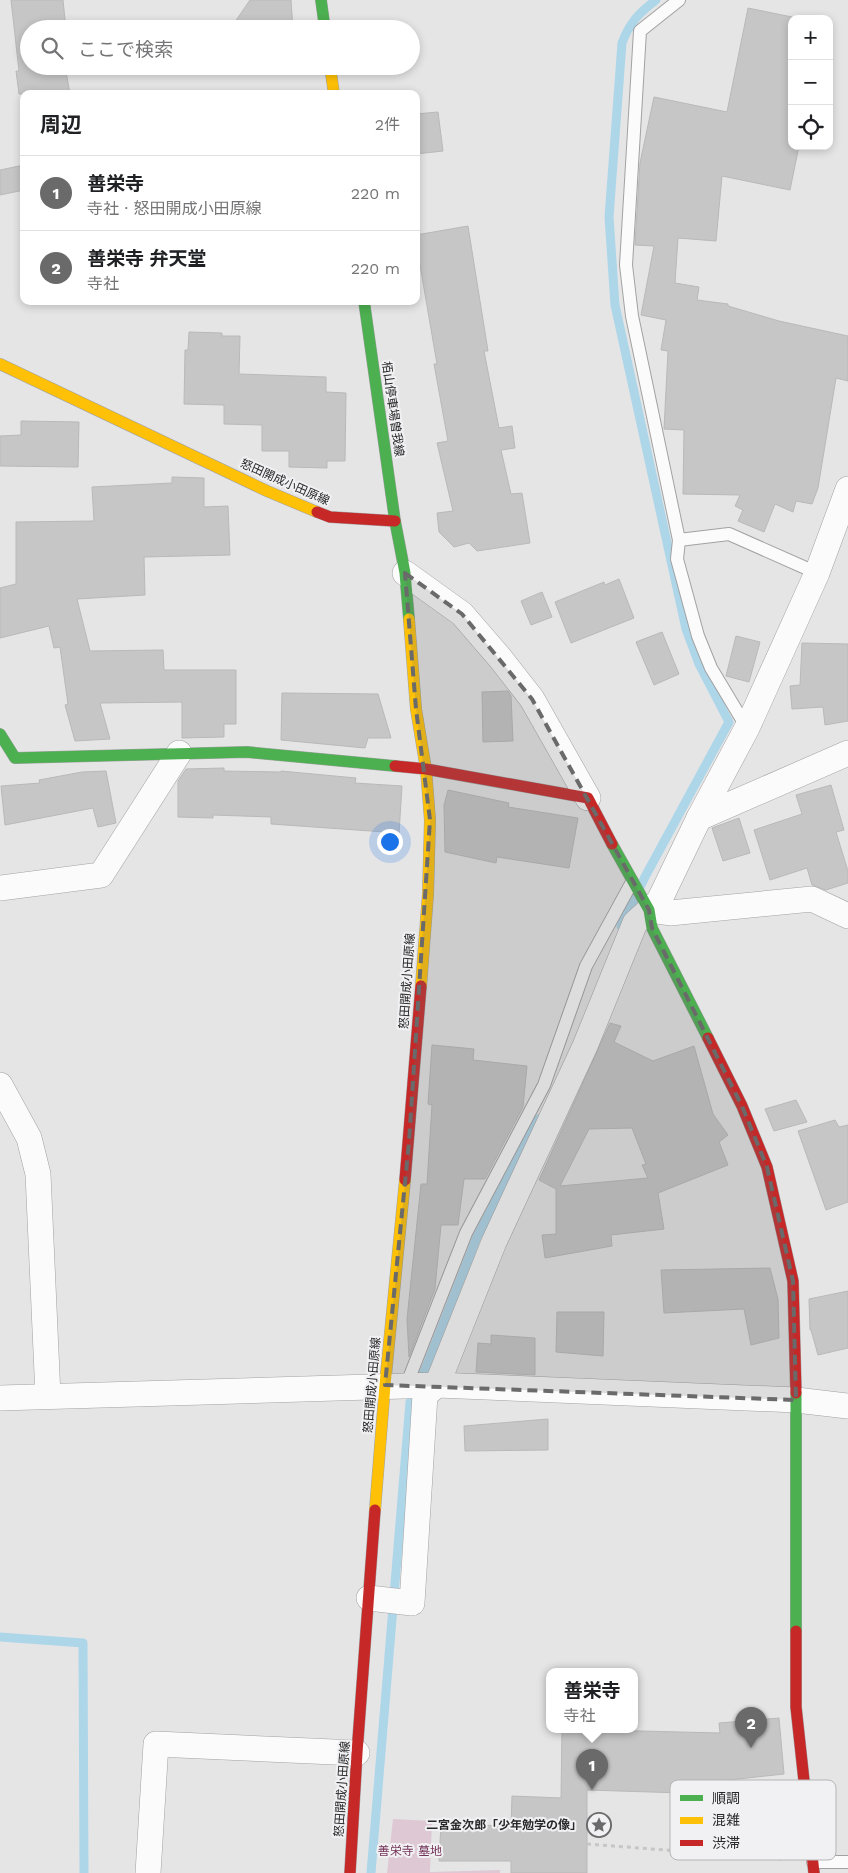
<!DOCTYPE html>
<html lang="ja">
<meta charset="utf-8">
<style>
:root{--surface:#fff;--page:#f6f6f6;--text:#202124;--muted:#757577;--line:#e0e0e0;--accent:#6a6a6b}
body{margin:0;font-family:"Work Sans","Noto Sans JP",sans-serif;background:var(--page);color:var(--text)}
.controls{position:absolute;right:15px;top:15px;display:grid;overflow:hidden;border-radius:10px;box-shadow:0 2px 8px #0003}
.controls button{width:45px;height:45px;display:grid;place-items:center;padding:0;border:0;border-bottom:1px solid var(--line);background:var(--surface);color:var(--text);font:25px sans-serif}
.you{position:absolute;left:389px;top:841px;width:18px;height:18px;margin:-12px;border:4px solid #fff;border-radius:50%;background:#1a73e8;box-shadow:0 0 0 8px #1a73e833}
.badge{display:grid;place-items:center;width:32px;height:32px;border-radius:50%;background:var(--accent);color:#fff;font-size:16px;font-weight:700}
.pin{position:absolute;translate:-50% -41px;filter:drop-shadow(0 1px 2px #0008)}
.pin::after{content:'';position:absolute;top:26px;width:18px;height:15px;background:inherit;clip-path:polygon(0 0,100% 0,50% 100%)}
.popup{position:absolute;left:546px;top:1668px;width:92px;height:65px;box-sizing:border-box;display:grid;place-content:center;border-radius:10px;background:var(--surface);filter:drop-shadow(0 1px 4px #0005);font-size:16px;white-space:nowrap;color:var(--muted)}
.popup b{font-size:19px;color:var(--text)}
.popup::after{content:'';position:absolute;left:50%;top:100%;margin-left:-10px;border:10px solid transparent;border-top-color:var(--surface)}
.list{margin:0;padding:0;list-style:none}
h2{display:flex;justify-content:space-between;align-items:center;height:65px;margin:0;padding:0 20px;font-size:21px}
h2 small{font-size:16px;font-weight:400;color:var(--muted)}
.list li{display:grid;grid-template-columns:32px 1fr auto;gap:15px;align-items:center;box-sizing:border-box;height:75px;padding:0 20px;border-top:1px solid var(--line)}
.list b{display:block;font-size:19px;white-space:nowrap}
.list p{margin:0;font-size:16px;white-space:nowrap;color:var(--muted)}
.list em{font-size:16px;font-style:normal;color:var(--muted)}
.icon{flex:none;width:28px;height:28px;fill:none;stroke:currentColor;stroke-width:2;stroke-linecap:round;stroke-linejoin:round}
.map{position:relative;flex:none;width:848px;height:1873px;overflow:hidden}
.search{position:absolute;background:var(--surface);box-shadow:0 2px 8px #0003;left:20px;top:20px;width:400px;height:55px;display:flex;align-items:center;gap:12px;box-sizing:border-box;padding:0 18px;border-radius:28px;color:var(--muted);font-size:19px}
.panel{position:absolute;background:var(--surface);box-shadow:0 2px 8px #0003;left:20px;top:90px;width:400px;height:215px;border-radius:10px}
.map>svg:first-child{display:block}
.green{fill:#ddc8d3}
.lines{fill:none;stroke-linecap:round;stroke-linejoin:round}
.stream{stroke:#aed6e9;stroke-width:9}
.building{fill:#c6c6c6;stroke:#bab9ba;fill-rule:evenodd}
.lane-casing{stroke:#a2a2a3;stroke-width:14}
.street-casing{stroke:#a2a2a3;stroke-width:26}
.fast-casing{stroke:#a2a2a3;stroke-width:12}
.slow-casing{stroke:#a2a2a3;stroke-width:12}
.jam-casing{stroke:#a2a2a3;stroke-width:12}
.path{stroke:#c6c6c6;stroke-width:3;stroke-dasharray:4 4;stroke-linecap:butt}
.lane{stroke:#fbfbfb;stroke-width:12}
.street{stroke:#fbfbfb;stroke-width:25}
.fast{stroke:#4caf50;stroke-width:11}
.slow{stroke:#ffc107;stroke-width:11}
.jam{stroke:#c62828;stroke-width:11}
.marked{fill:#6a6a6b;fill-opacity:0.2;stroke:#6a6a6b;stroke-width:4;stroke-dasharray:10 6;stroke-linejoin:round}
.labels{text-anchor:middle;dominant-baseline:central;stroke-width:4;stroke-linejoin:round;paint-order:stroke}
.street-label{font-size:12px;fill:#282829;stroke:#f1f1f4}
.poi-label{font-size:12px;font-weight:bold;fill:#282829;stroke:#f1f1f4;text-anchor:end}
.park-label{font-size:12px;fill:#743459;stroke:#f1f1f4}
.key{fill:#f1f1f4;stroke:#b5b5b7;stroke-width:1}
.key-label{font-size:14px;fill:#282829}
</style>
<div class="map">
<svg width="848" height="1873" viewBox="0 0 848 1873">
<rect width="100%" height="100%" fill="#e5e5e6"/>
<path class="green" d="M393 1819 432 1821 430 1872 500 1870V1873H387Z"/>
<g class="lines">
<g class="stream">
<path d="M621 926 646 875 729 722 699 664 686 629 615 305 609 217 622 43C630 22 639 13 656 0"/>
<path d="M0 1637 83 1643 84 1873"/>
<path d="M371 1873 410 1402 427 1365 477 1237 538 1119"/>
</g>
</g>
<g class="building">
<path d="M11 0H63L66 29H29V66H65L70 94H19L16 71H19Z"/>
<path d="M250 0H291L293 29H230Z"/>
<path d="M748 8 792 17V146H799L790 190 722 176 716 241 678 238 675 283 699 287 697 300 728 304V306L779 321 848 336V381L836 378 818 488 812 504 796 501 793 512 775 504 764 532 738 521 743 510 735 506 740 495 683 494 684 430 664 429 668 351 661 350 666 320 641 315 654 246 635 245 640 163 654 97 727 112Z"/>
<path d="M438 112 443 151 416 154V114Z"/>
<path d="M24 165V190L0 195V170Z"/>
<path d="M468 226 488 351H484L499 428 512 426 515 448 501 450 511 494 522 493 530 543 477 551 469 543 454 547 439 532 437 513 453 511 437 443 448 441 434 364H437L416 242V235Z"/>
<path d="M189 332 222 333V336H240L239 374 326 377V392L346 393 345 461H327V468L289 467V451H262V425L224 424V405L184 404 185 350H188Z"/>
<path d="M21 421 79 422 78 467 0 466V436L21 435Z"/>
<path d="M172 477 204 478V507L228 506 230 555 144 557 145 595 77 599 90 651 163 650 164 670H236V724H224V737L182 738V702L100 703 110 739 75 741 65 705 68 704 60 647 54 648 49 626 0 638V588L16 584V522L94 521 92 487 172 483Z"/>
<path d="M619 579 634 618 571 643 555 602 604 582 605 585Z"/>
<path d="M542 592 552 617 531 625 521 601Z"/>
<path d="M662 632 679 674 654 685 636 642Z"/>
<path d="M736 636 760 642 749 682 726 676Z"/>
<path d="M802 643 848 644V721L825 725 823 707 792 709 790 686 800 685Z"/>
<path d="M508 691 511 696 513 741 483 742 482 692Z"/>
<path d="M282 693 378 694 391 738H368L365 748 281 740Z"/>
<path d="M224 768V771L281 772V771L356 778 355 783 402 786 399 833 271 824V817L213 815V818L178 817V781L186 769Z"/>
<path d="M106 771 116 823 98 827 93 808 5 825 1 786 40 783 39 780 82 772Z"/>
<path d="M831 785 844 830 836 832 848 871V883L826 890 812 885 807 868 770 880 754 830 802 814 796 795Z"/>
<path d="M448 790 509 803 508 807 578 818 569 868 497 857 496 863 445 852 444 805Z"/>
<path d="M739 818 750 853 723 861 712 828Z"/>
<path d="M610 1023 621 1026 614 1042 653 1061 694 1046 713 1114 728 1135 719 1142 728 1165 658 1193 664 1229 611 1235 612 1246 545 1258 542 1235 556 1234V1189L539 1180ZM632 1128 646 1164 642 1165 648 1178 560 1186 589 1129Z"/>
<path d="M432 1045 474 1049 473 1060 527 1066 523 1107 485 1179H464L458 1225H441L435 1289 409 1357 407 1319 421 1184H427L432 1105 428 1104Z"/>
<path d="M796 1100 807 1122 774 1131 765 1109Z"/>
<path d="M835 1120 839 1127 848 1125V1202L826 1210 798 1131Z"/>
<path d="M770 1268 778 1299 779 1338 751 1345 744 1309 664 1313 661 1270Z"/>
<path d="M848 1291V1348L818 1355 811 1330H810L809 1299Z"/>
<path d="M557 1312H604L603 1356 556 1352Z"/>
<path d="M491 1335 535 1338V1375L476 1372 478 1343 491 1344Z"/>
<path d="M548 1419V1450L465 1451 464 1426Z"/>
<path d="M779 1718 784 1774 683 1785V1793L587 1790V1873H511V1861H439L441 1824 511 1826 512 1796 561 1798 562 1729 720 1733 719 1723Z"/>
</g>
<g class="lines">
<defs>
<g id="lane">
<path d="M679 0 640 31 626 265 632 316 679 540 729 534 817 573"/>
<path d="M679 540 677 559 698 636 711 668 747 728"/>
<path d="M406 1386 466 1233 544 1085 586 966 632 882"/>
<path d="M813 1862H848"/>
</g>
<g id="street">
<path d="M405 573 462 614 500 658 532 699 588 798"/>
<path d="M699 818 848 753"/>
<path d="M0 888 101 875 179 753"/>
<path d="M649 910 670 913 812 899 848 916"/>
<path d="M0 1085 29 1138 38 1174 48 1396"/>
<path d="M0 1398 437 1385 796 1400 848 1406"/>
<path d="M369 1598 412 1603 425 1395 437 1385 494 1242 585 1046 635 923 659 901 699 818 747 728 817 573 848 489"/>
<path d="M148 1873 156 1744 357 1753"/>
</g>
<g id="fast">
<path d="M321 0 325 29"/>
<path d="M364 301 395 521 405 573 409 619"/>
<path d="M0 734 15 758 247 752 395 766"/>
<path d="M612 844 649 910 652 928 708 1038"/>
<path d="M796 1393V1631"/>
</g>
<g id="slow">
<path d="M330 66 334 94"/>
<path d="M0 364 267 491 317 512"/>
<path d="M409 619 416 709 426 769 430 820 428 894 421 986"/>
<path d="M375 1510 385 1385 405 1180"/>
</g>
<g id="jam">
<path d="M317 512 330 517 395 521"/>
<path d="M395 766 426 769 588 798 612 844"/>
<path d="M708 1038 742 1106 767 1167 793 1281 796 1393"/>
<path d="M405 1180 421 986"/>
<path d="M796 1631V1707L814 1873"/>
<path d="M350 1873 357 1753 375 1510"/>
</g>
</defs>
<use href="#lane" class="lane-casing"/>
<use href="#street" class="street-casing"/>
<use href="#fast" class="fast-casing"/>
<use href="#slow" class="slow-casing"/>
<use href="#jam" class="jam-casing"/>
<path class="path" d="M587 1844 783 1859"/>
<use href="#lane" class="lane"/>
<use href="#street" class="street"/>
<use href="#fast" class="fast"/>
<use href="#slow" class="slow"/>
<use href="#jam" class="jam"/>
</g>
<path class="marked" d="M405 573 462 614 532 699 649 910 652 928 742 1106 767 1167 793 1281 796 1400 385 1385 409 1142 430 820 416 709Z"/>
<defs>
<symbol id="sight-ring" viewBox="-11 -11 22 22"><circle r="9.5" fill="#f1f1f4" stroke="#6a6a6b" stroke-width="1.5"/><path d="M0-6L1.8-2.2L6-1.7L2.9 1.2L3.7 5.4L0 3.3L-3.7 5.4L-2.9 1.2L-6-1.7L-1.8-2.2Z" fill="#6a6a6b"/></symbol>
</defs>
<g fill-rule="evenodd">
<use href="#sight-ring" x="585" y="1811" width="28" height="28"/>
</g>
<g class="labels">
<g class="street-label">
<text transform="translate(393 409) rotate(82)">栢山停車場曽我線</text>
<text transform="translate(285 482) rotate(24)">怒田開成小田原線</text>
<text transform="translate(407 981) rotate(-86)">怒田開成小田原線</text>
<text transform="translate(372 1385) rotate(-85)">怒田開成小田原線</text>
<text transform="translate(342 1789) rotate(-86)">怒田開成小田原線</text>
</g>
<g class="poi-label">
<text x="582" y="1825">二宮金次郎「少年勉学の像」</text>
</g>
<g class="park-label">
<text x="410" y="1851">善栄寺 墓地</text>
</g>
</g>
<rect x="670" y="1780" width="166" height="80" rx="8" class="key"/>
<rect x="680" y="1795" width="23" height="6" fill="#4caf50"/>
<rect x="680" y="1817" width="23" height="7" fill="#ffc107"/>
<rect x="680" y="1840" width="23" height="6" fill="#c62828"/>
<g class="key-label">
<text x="712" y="1803">順調</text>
<text x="712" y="1825">混雑</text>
<text x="712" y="1848">渋滞</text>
</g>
</svg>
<div class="controls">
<button>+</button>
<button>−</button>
<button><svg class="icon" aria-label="locate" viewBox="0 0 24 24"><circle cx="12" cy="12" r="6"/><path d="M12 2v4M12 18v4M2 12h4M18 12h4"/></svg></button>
</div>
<div class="you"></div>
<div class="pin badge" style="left:592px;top:1790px">1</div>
<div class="popup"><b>善栄寺</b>寺社</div>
<div class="pin badge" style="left:751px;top:1748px">2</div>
<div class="search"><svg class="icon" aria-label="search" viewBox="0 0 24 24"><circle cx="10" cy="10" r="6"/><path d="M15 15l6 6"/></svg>ここで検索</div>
<section class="panel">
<h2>周辺<small>2件</small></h2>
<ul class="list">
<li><span class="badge">1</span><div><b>善栄寺</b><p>寺社 · 怒田開成小田原線</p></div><em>220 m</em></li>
<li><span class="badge">2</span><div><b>善栄寺 弁天堂</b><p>寺社</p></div><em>220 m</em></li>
</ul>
</section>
</div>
